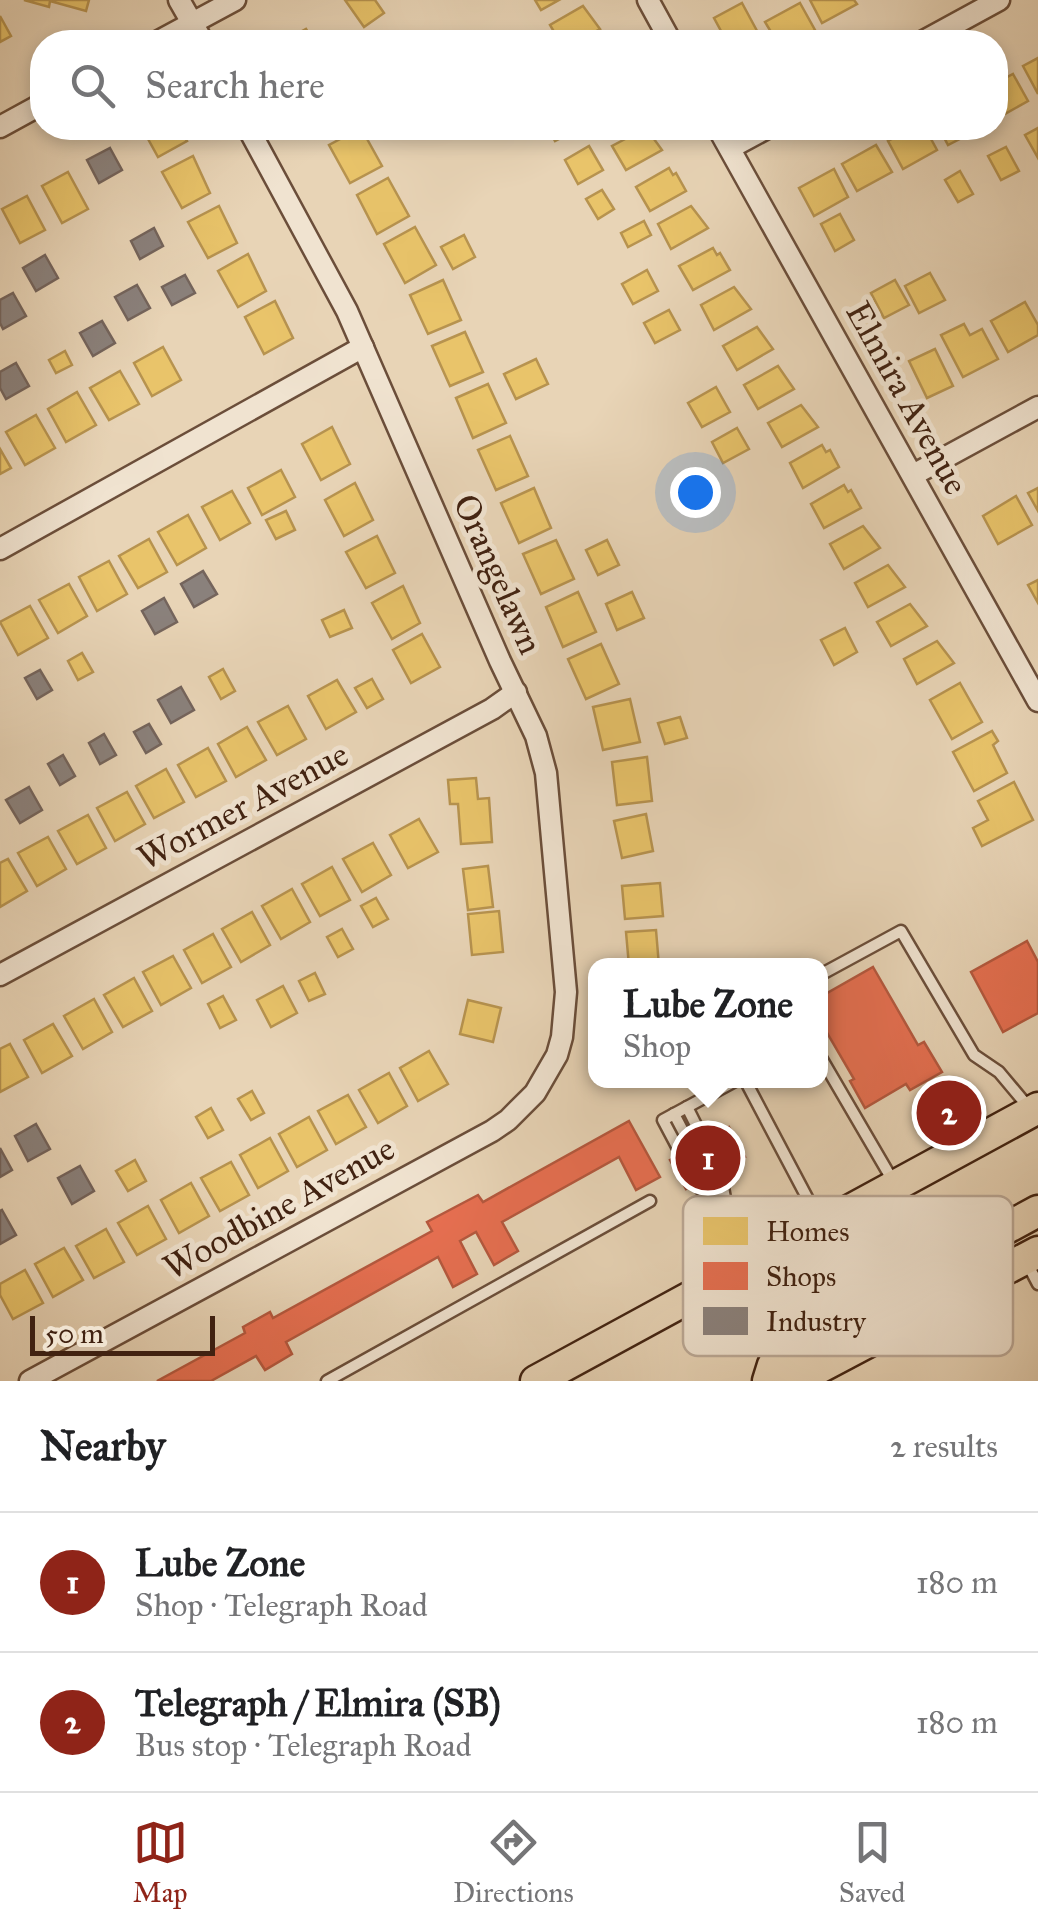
<!DOCTYPE html>
<meta charset="utf-8">
<style>
:root{--surface:#fff;--page:#f2f2f2;--text:#202124;--muted:#757577;--line:#e0e0e0;--accent:#8f2418}
body{margin:0;font-family:"IM FELL Great Primer",serif;background:var(--page);color:var(--text)}
.scale{position:absolute;left:30px;bottom:25px;width:185px;box-sizing:border-box;padding-left:10px;border:5px solid #412211;border-top:0;font-size:28px;line-height:35px;white-space:nowrap;color:#412211;-webkit-text-stroke:8px #f0e3d0;paint-order:stroke}
.you{position:absolute;left:695px;top:492px;width:35px;height:35px;margin:-25px;border:8px solid #fff;border-radius:50%;background:#1a73e8;box-shadow:0 0 0 15px #1a73e833}
.badge{display:grid;place-items:center;width:65px;height:65px;border-radius:50%;background:var(--accent);color:#fff;font-size:32px;font-weight:700}
.pin{position:absolute;translate:-50% -50%;border:5px solid #fff;box-shadow:0 2px 10px #0006}
.popup{position:absolute;left:588px;top:958px;width:240px;height:130px;box-sizing:border-box;display:grid;place-content:center;border-radius:20px;background:var(--surface);filter:drop-shadow(0 2px 8px #0005);font-size:32px;white-space:nowrap;color:var(--muted)}
.popup b{font-size:38px;color:var(--text)}
.popup::after{content:'';position:absolute;left:50%;top:100%;margin-left:-20px;border:20px solid transparent;border-top-color:var(--surface)}
.list{margin:0;padding:0;list-style:none}
h2{display:flex;justify-content:space-between;align-items:center;height:130px;margin:0;padding:0 40px;font-size:42px}
h2 small{font-size:32px;font-weight:400;color:var(--muted)}
.list li{display:grid;grid-template-columns:65px 1fr auto;gap:30px;align-items:center;box-sizing:border-box;height:140px;padding:0 40px;border-top:2px solid var(--line)}
.list b{display:block;font-size:38px;white-space:nowrap}
.list p{margin:0;font-size:32px;white-space:nowrap;color:var(--muted)}
.list em{font-size:32px;font-style:normal;color:var(--muted)}
.icon{flex:none;width:55px;height:55px;fill:none;stroke:currentColor;stroke-width:2;stroke-linecap:round;stroke-linejoin:round}
.map{position:relative;flex:none;width:1038px;height:1381px;overflow:hidden}
.search{position:absolute;background:var(--surface);box-shadow:0 5px 15px #0003;left:30px;right:30px;top:30px;height:110px;display:flex;align-items:center;gap:25px;box-sizing:border-box;padding:0 35px;border-radius:40px;color:var(--muted);font-size:38px}
.sheet{height:410px;background:var(--surface)}
nav{display:flex;justify-content:space-around;align-items:center;box-sizing:border-box;height:140px;border-top:2px solid var(--line);background:var(--surface);font-size:28px;color:var(--muted)}
nav a{display:grid;justify-items:center;gap:5px}
nav .on{color:var(--accent)}
.map>svg:first-child{display:block}
.homes{fill:#e9c46a;stroke:#b7934f;stroke-width:2.5}
.shops{fill:#e76f51;stroke:#b5583e;stroke-width:2.5}
.industry{fill:#8a817c;stroke:#74645c;stroke-width:2.5}
.lines{fill:none;stroke-linecap:round;stroke-linejoin:round}
.service-casing{stroke:#6b4e3a;stroke-width:15}
.minor-casing{stroke:#6b4e3a;stroke-width:25}
.primary-casing{stroke:#412211;stroke-width:35}
.service{stroke:#f0e3d0;stroke-width:10}
.minor{stroke:#f0e3d0;stroke-width:20}
.primary{stroke:#e8d4b6;stroke-width:30}
.labels{text-anchor:middle;dominant-baseline:central;stroke-width:10;stroke-linejoin:round;paint-order:stroke}
.street-label{font-size:35px;fill:#412211;stroke:#f0e3d0}
.key{fill:#f0e3d0;stroke:#bca997;stroke-width:2.5}
.key-label{font-size:28px;fill:#412211}
</style>
<div class="map">
<svg width="1038" height="1381" viewBox="0 0 1038 1381">
<rect width="100%" height="100%" fill="#e8d4b6"/>
<filter id="stains"><feTurbulence type="fractalNoise" baseFrequency=".002" numOctaves="4"/><feColorMatrix values="0 0 0 0 .2 0 0 0 0 .09 0 0 0 0 .02 0 0 0 .5 -.17"/></filter>
<radialGradient id="worn" r=".72"><stop offset=".6" stop-color="#630" stop-opacity="0"/><stop offset="1" stop-color="#630" stop-opacity=".3"/></radialGradient>
<g class="homes">
<path d="M24 0H89L86 11 50 1 49 7Z"/>
<path d="M345 0H375L384 13 364 27Z"/>
<path d="M535 0H559L541 10Z"/>
<path d="M810 0H854L857 4 822 23Z"/>
<path d="M742 3 763 42H727L714 18Z"/>
<path d="M800 3 815 30 793 42H777L765 22Z"/>
<path d="M583 6 600 29 575 42H560L550 25Z"/>
<path d="M0 16 11 36 0 42Z"/>
<path d="M306 29 314 42H282Z"/>
<path d="M1038 58V94L1023 66Z"/>
<path d="M1013 74 1028 101 996 119V83Z"/>
<path d="M142 128H179L187 141 158 157Z"/>
<path d="M361 128 382 166 350 183 329 145Z"/>
<path d="M548 128H578V129L555 141Z"/>
<path d="M646 128 662 150 626 170 612 146Z"/>
<path d="M913 128H925L937 150 903 169 888 141Z"/>
<path d="M939 128H981L948 145Z"/>
<path d="M1038 128V158L1025 135Z"/>
<path d="M876 145 892 172 857 191 842 164Z"/>
<path d="M589 146 603 170 578 184 565 160Z"/>
<path d="M1006 147 1019 171 1001 180 988 156Z"/>
<path d="M193 156 210 193 182 208 162 172Z"/>
<path d="M669 168 673 175 676 173 686 191 650 211 636 187Z"/>
<path d="M834 169 848 197 814 216 799 188Z"/>
<path d="M960 171 973 194 958 202 945 180Z"/>
<path d="M68 172 88 209 62 223 42 186Z"/>
<path d="M388 178 409 216 377 234 357 195Z"/>
<path d="M602 190 614 209 598 219 586 199Z"/>
<path d="M27 196 45 230 20 243 2 209Z"/>
<path d="M219 206 237 243 208 258 188 222Z"/>
<path d="M691 206 708 228 671 249 658 224Z"/>
<path d="M840 214 854 240 835 251 821 224Z"/>
<path d="M644 221 651 235 628 247 621 233Z"/>
<path d="M415 227 436 265 405 283 384 244Z"/>
<path d="M464 235 475 257 453 269 441 247Z"/>
<path d="M713 248 717 255 720 253 730 270 693 290 679 266Z"/>
<path d="M248 254 266 291 238 307 218 271Z"/>
<path d="M647 270 658 291 633 304 622 284Z"/>
<path d="M930 273 945 300 919 313 905 286Z"/>
<path d="M443 280 461 320 428 334 410 295Z"/>
<path d="M895 280 909 305 884 318 871 293Z"/>
<path d="M734 287 751 309 714 330 701 305Z"/>
<path d="M275 301 293 338 264 354 245 317Z"/>
<path d="M1025 302 1038 325V335L1008 352 991 321Z"/>
<path d="M669 310 680 330 655 343 644 323Z"/>
<path d="M964 324 970 335 982 329 998 359 963 377 941 335Z"/>
<path d="M757 327 773 349 737 370 723 346Z"/>
<path d="M465 332 483 372 450 386 432 346Z"/>
<path d="M163 347 181 380 152 396 134 363Z"/>
<path d="M935 349 953 386 927 398 909 361Z"/>
<path d="M65 351 72 365 56 373 49 360Z"/>
<path d="M536 359 548 384 516 399 504 374Z"/>
<path d="M778 366 794 389 758 409 744 385Z"/>
<path d="M120 371 139 404 109 420 90 388Z"/>
<path d="M488 384 506 423 473 438 456 398Z"/>
<path d="M716 387 730 412 702 427 688 403Z"/>
<path d="M77 392 96 425 66 442 48 409Z"/>
<path d="M801 405 818 427 782 447 768 423Z"/>
<path d="M36 415 55 448 25 465 6 432Z"/>
<path d="M332 427 350 464 321 480 302 444Z"/>
<path d="M737 428 749 449 723 463 712 442Z"/>
<path d="M510 436 528 476 496 490 478 450Z"/>
<path d="M822 445 826 452 830 450 839 467 803 488 790 463Z"/>
<path d="M0 449 11 468 0 474Z"/>
<path d="M281 470 295 497 262 515 248 488Z"/>
<path d="M355 483 373 520 344 536 325 500Z"/>
<path d="M844 485 848 492 851 490 861 508 824 528 811 504Z"/>
<path d="M534 488 551 528 519 543 501 503Z"/>
<path d="M1038 488V511L1028 493Z"/>
<path d="M232 491 250 523 220 540 202 507Z"/>
<path d="M1016 496 1032 525 998 544 983 516Z"/>
<path d="M286 511 295 530 276 539 266 520Z"/>
<path d="M188 515 206 548 177 565 158 532Z"/>
<path d="M863 526 880 548 844 569 830 544Z"/>
<path d="M377 536 395 573 366 588 346 552Z"/>
<path d="M149 539 167 572 138 588 119 556Z"/>
<path d="M556 540 574 579 541 594 523 554Z"/>
<path d="M607 540 619 565 598 575 586 550Z"/>
<path d="M109 561 127 594 97 611 79 577Z"/>
<path d="M888 565 905 587 868 607 855 583Z"/>
<path d="M1038 580V603L1028 585Z"/>
<path d="M69 584 87 616 58 633 39 600Z"/>
<path d="M403 586 420 623 392 639 372 603Z"/>
<path d="M578 592 596 632 563 647 546 607Z"/>
<path d="M632 592 644 618 617 630 606 604Z"/>
<path d="M910 604 927 626 891 646 877 622Z"/>
<path d="M30 606 48 638 18 655 0 622Z"/>
<path d="M344 610 352 628 330 637 322 620Z"/>
<path d="M845 628 857 652 834 665 821 640Z"/>
<path d="M422 634 440 667 411 683 393 650Z"/>
<path d="M937 641 954 663 917 684 904 659Z"/>
<path d="M601 644 619 684 586 699 568 659Z"/>
<path d="M82 653 93 672 78 680 68 661Z"/>
<path d="M223 669 235 691 221 699 209 677Z"/>
<path d="M372 679 383 699 367 708 355 688Z"/>
<path d="M337 680 356 712 326 729 308 696Z"/>
<path d="M960 683 982 722 952 739 930 700Z"/>
<path d="M630 699 640 742 603 750 593 707Z"/>
<path d="M288 706 306 739 277 755 258 722Z"/>
<path d="M680 717 687 738 665 744 658 723Z"/>
<path d="M247 727 266 760 236 777 218 744Z"/>
<path d="M992 731 998 741 993 745 1007 773 974 791 953 752Z"/>
<path d="M208 748 226 781 196 797 178 765Z"/>
<path d="M647 757 652 801 617 805 612 762Z"/>
<path d="M166 769 184 802 154 818 136 786Z"/>
<path d="M476 778 478 799 489 798 492 842 461 844 458 804H450L448 780Z"/>
<path d="M1014 782 1033 820 982 846 973 828 988 820 978 801Z"/>
<path d="M127 792 145 824 115 841 97 808Z"/>
<path d="M646 814 653 851 622 858 614 821Z"/>
<path d="M88 815 106 848 77 864 58 831Z"/>
<path d="M419 819 438 852 408 868 390 835Z"/>
<path d="M48 837 66 869 37 886 18 853Z"/>
<path d="M373 843 391 875 362 892 343 859Z"/>
<path d="M8 859 27 891 0 907V863Z"/>
<path d="M488 866 493 907 468 910 463 869Z"/>
<path d="M332 867 350 900 320 916 302 884Z"/>
<path d="M660 883 663 916 625 919 622 886Z"/>
<path d="M292 889 310 922 281 939 262 906Z"/>
<path d="M376 898 388 919 373 927 361 906Z"/>
<path d="M499 911 503 952 472 955 468 914Z"/>
<path d="M252 912 270 945 241 962 222 929Z"/>
<path d="M342 929 353 949 338 957 327 937Z"/>
<path d="M656 930 659 966H629L626 932Z"/>
<path d="M213 934 231 967 202 983 184 950Z"/>
<path d="M173 956 191 988 161 1005 143 972Z"/>
<path d="M315 973 325 994 309 1001 299 981Z"/>
<path d="M134 978 152 1011 123 1027 104 995Z"/>
<path d="M283 986 297 1013 271 1027 257 1000Z"/>
<path d="M223 996 236 1020 220 1028 208 1004Z"/>
<path d="M94 999 112 1032 83 1049 64 1016Z"/>
<path d="M468 1000 501 1008 493 1042 460 1034Z"/>
<path d="M53 1024 72 1056 42 1073 24 1040Z"/>
<path d="M10 1044 28 1077 0 1092V1049Z"/>
<path d="M429 1051 448 1084 418 1101 400 1068Z"/>
<path d="M389 1073 407 1106 378 1123 359 1090Z"/>
<path d="M252 1091 264 1113 251 1120 238 1099Z"/>
<path d="M348 1095 366 1127 336 1144 318 1111Z"/>
<path d="M211 1108 223 1130 208 1138 196 1117Z"/>
<path d="M309 1117 327 1150 297 1167 279 1134Z"/>
<path d="M270 1138 288 1171 258 1188 240 1155Z"/>
<path d="M135 1160 146 1181 128 1191 116 1171Z"/>
<path d="M231 1162 249 1195 220 1211 201 1178Z"/>
<path d="M191 1183 209 1216 179 1233 161 1200Z"/>
<path d="M148 1206 166 1239 137 1255 118 1223Z"/>
<path d="M106 1229 124 1262 94 1278 76 1246Z"/>
<path d="M64 1248 83 1280 53 1297 35 1264Z"/>
<path d="M25 1270 43 1303 13 1319 0 1295V1284Z"/>
</g>
<g class="shops">
<path d="M1027 941 1038 962V1013L1003 1032 971 972Z"/>
<path d="M873 967 918 1045 924 1042 942 1072 910 1090 906 1084 865 1108 850 1081 854 1079 823 1026 822 996Z"/>
<path d="M629 1121 660 1177 636 1190 619 1157 502 1222 518 1251 494 1265 476 1232 460 1241 477 1274 453 1287 438 1257 286 1342 292 1354 265 1370 256 1356 211 1381H157L245 1333 243 1327 270 1312 273 1318 432 1231 427 1222 478 1195 483 1202Z"/>
<path d="M729 1127 745 1157 686 1189 670 1160Z"/>
</g>
<g class="industry">
<path d="M110 148 122 170 99 183 87 160Z"/>
<path d="M154 228 163 246 140 259 131 241Z"/>
<path d="M45 255 58 278 36 291 23 268Z"/>
<path d="M185 275 195 293 172 305 162 287Z"/>
<path d="M137 285 150 308 128 320 115 297Z"/>
<path d="M13 293 26 316 3 329 0 323V300Z"/>
<path d="M102 321 115 343 93 356 80 333Z"/>
<path d="M16 363 29 386 6 399 0 388V372Z"/>
<path d="M203 571 217 594 194 607 181 584Z"/>
<path d="M164 598 177 622 155 634 142 611Z"/>
<path d="M40 670 52 690 37 699 25 678Z"/>
<path d="M181 687 194 710 171 723 158 700Z"/>
<path d="M149 724 161 744 146 753 134 732Z"/>
<path d="M104 734 116 755 100 764 89 743Z"/>
<path d="M63 755 75 776 60 785 48 764Z"/>
<path d="M29 787 42 810 20 823 6 800Z"/>
<path d="M36 1124 50 1149 28 1161 15 1136Z"/>
<path d="M0 1148 12 1170 0 1177Z"/>
<path d="M80 1166 94 1191 72 1204 58 1178Z"/>
<path d="M2 1210 16 1235 0 1244V1211Z"/>
</g>
<g class="lines">
<defs>
<g id="service">
<path d="M820 975 901 931 974 1055 999 1072 1030 1109"/>
<path d="M820 1056 893 1181"/>
<path d="M745 1080 821 1224"/>
<path d="M687 1107 704 1141"/>
<path d="M674 1114 692 1148"/>
<path d="M681 1154 663 1120 737 1080"/>
<path d="M720 1171 727 1209"/>
<path d="M707 1178 751 1261"/>
<path d="M696 1184 719 1209"/>
<path d="M1027 1263 1038 1284"/>
<path d="M327 1381 650 1201"/>
</g>
<g id="minor">
<path d="M179 0 203 42"/>
<path d="M648 0 671 42"/>
<path d="M157 42 235 0"/>
<path d="M922 42 999 0"/>
<path d="M0 127 42 104"/>
<path d="M718 128 1038 701"/>
<path d="M730 148 767 128"/>
<path d="M913 475 1038 407"/>
<path d="M0 549 363 347"/>
<path d="M0 975 492 709 516 692"/>
<path d="M30 1381 492 1131 508 1120 535 1093 557 1055 562 1037 566 992 546 773 536 736 500 661 347 311 248 128"/>
</g>
<g id="primary">
<path d="M536 1381 1038 1108"/>
<path d="M768 1381 773 1365 823 1327 1038 1211"/>
<path d="M794 1381 1038 1252"/>
</g>
</defs>
<use href="#service" class="service-casing"/>
<use href="#minor" class="minor-casing"/>
<use href="#primary" class="primary-casing"/>
<use href="#service" class="service"/>
<use href="#minor" class="minor"/>
<use href="#primary" class="primary"/>
</g>
<g class="labels">
<g class="street-label">
<text transform="translate(907 398) rotate(61)">Elmira Avenue</text>
<text transform="translate(498 574) rotate(66)">Orangelawn</text>
<text transform="translate(243 806) rotate(-28)">Wormer Avenue</text>
<text transform="translate(279 1208) rotate(-29)">Woodbine Avenue</text>
</g>
</g>
<rect x="683" y="1196" width="330" height="160" rx="15" class="key"/>
<rect x="703" y="1217" width="45" height="28" fill="#e9c46a"/>
<rect x="703" y="1262" width="45" height="28" fill="#e76f51"/>
<rect x="703" y="1307" width="45" height="28" fill="#8a817c"/>
<g class="key-label">
<text x="766" y="1241">Homes</text>
<text x="766" y="1286">Shops</text>
<text x="766" y="1331">Industry</text>
</g>
<rect width="100%" height="100%" filter="url(#stains)"/>
<rect width="100%" height="100%" fill="url(#worn)"/>
</svg>
<div class="scale">50 m</div>
<div class="you"></div>
<div class="pin badge" style="left:708px;top:1158px">1</div>
<div class="popup"><b>Lube Zone</b>Shop</div>
<div class="pin badge" style="left:949px;top:1113px">2</div>
<div class="search"><svg class="icon" aria-label="search" viewBox="0 0 24 24"><circle cx="10" cy="10" r="6"/><path d="M15 15l6 6"/></svg>Search here</div>
</div>
<section class="sheet">
<h2>Nearby<small>2 results</small></h2>
<ul class="list">
<li><span class="badge">1</span><div><b>Lube Zone</b><p>Shop · Telegraph Road</p></div><em>180 m</em></li>
<li><span class="badge">2</span><div><b>Telegraph / Elmira (SB)</b><p>Bus stop · Telegraph Road</p></div><em>180 m</em></li>
</ul>
</section>
<nav>
<a class="on"><svg class="icon" aria-label="map" viewBox="0 0 24 24"><path d="M3 6l6-2 6 2 6-2v14l-6 2-6-2-6 2zM9 4v14M15 6v14"/></svg>Map</a>
<a><svg class="icon" aria-label="directions" viewBox="0 0 24 24"><path d="M12 3l9 9-9 9-9-9zM9 14v-3h6M13 9l2 2-2 2"/></svg>Directions</a>
<a><svg class="icon" aria-label="saved" viewBox="0 0 24 24"><path d="M7 4h10v16l-5-4-5 4z"/></svg>Saved</a>
</nav>
